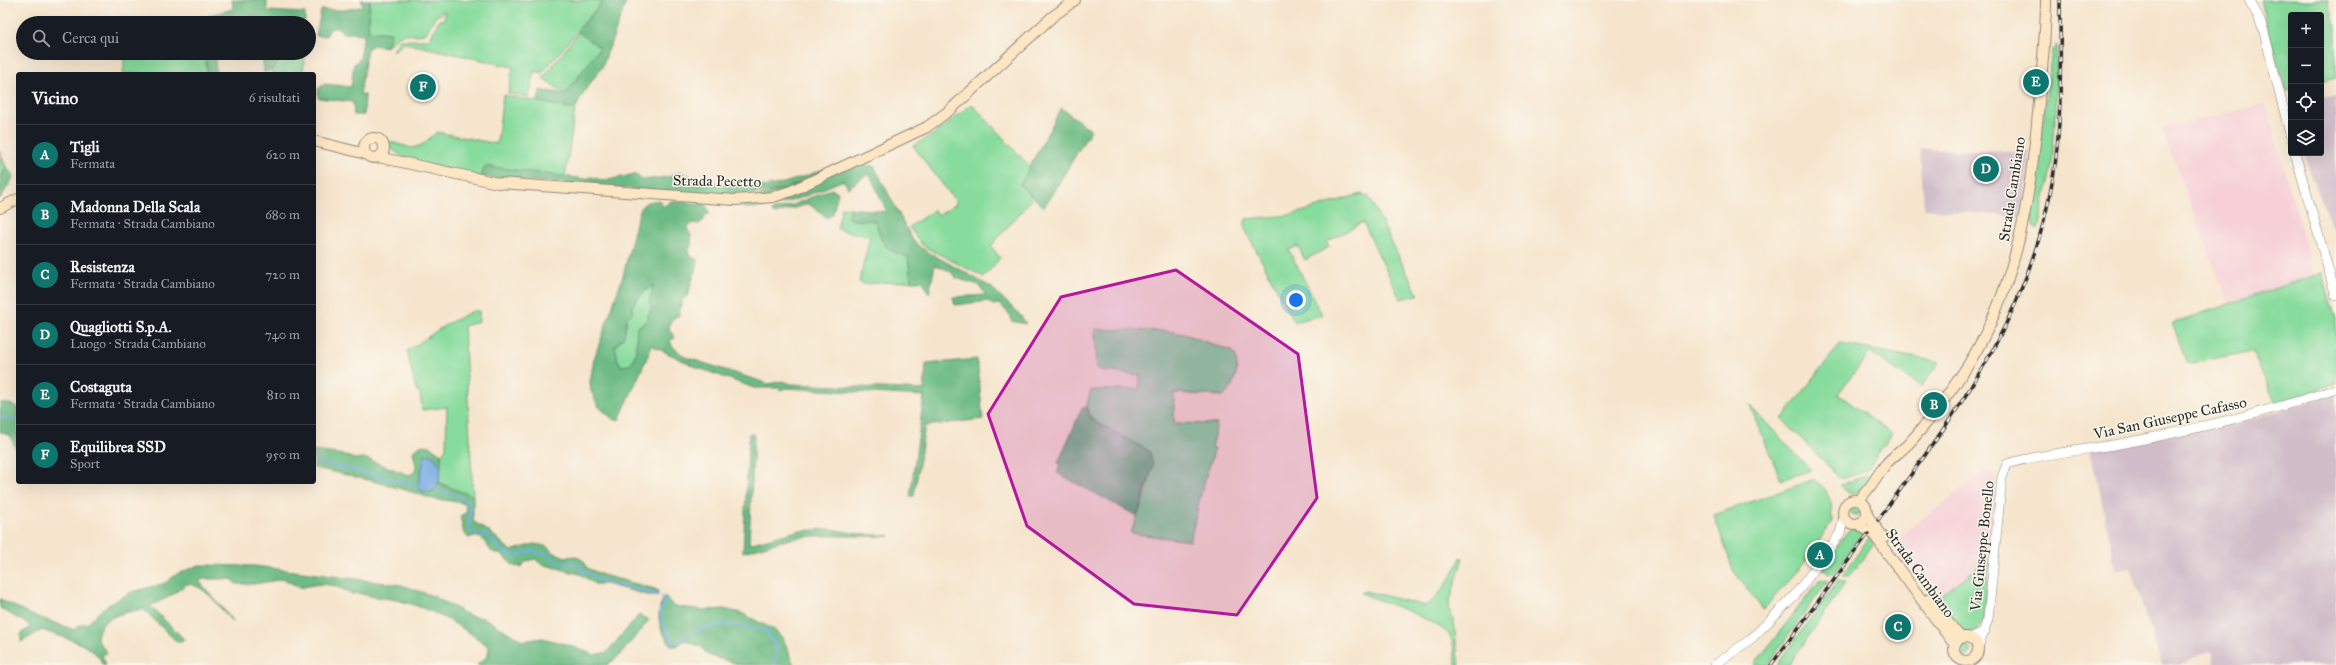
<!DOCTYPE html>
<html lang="it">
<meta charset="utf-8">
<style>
:root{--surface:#171b24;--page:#242831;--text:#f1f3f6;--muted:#9ea1a6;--line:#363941;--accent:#0f766e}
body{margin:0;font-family:"IM FELL Great Primer",serif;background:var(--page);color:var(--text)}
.controls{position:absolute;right:12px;top:12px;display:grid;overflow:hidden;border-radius:4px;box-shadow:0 4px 16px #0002}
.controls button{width:36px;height:36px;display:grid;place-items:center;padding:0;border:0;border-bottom:1px solid var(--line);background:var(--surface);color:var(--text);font:20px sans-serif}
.you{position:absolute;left:1296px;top:300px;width:14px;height:14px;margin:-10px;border:3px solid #fff;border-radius:50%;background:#1a73e8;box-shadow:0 0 0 6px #1a73e833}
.badge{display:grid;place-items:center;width:26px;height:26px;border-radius:50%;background:var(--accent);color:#fff;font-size:13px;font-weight:700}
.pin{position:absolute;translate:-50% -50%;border:2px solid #fff;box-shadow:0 1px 4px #0006}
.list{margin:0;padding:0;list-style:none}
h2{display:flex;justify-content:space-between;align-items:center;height:52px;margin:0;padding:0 16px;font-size:17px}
h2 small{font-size:13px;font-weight:400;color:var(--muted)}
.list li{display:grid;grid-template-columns:26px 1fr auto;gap:12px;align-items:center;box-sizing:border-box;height:60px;padding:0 16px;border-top:1px solid var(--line)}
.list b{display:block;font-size:15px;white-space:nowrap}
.list p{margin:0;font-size:13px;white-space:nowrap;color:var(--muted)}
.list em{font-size:13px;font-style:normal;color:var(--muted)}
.icon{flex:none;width:22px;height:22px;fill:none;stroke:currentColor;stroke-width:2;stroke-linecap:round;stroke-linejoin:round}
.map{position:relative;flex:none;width:2336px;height:665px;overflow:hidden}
.search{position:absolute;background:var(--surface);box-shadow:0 4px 16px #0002;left:16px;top:16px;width:300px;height:44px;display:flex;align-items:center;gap:10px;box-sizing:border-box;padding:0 14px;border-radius:22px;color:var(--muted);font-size:15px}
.panel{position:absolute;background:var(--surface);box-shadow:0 4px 16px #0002;left:16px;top:72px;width:300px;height:412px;border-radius:4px}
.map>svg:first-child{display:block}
.built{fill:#f6cfd7}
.industrial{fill:#d1bdc9}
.green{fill:#87db9d;stroke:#598364}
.forest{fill:#6dbb84;stroke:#4c7358;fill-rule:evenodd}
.water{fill:#7aabe5;stroke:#526b88}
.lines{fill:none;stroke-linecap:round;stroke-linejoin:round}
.stream{stroke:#7aabe5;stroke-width:2}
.tertiary-casing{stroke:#90887c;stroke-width:10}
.secondary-casing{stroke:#90887c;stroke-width:12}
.tertiary{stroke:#fff;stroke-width:9}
.secondary{stroke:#fce6c4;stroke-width:10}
.rail-casing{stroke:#2b2b2b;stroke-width:3.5}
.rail{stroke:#fbf7ec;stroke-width:2;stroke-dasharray:6;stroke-linecap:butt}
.marked{fill:#b5179e;fill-opacity:0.2;stroke:#b5179e;stroke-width:3;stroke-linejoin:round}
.labels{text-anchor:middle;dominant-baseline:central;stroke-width:3;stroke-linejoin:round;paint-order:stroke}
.street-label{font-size:15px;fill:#2b2b2b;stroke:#fbf7ec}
</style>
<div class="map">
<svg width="2336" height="665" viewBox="0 0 2336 665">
<rect width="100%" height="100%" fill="#fbf7ec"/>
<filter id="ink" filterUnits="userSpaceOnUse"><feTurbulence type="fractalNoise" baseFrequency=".025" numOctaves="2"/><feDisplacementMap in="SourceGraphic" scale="8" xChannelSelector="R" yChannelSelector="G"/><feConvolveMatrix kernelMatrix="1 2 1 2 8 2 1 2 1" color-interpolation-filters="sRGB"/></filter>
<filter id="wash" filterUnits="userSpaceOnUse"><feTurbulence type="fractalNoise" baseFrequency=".012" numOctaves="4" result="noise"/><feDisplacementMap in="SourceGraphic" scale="16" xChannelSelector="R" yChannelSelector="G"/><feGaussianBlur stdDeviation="0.9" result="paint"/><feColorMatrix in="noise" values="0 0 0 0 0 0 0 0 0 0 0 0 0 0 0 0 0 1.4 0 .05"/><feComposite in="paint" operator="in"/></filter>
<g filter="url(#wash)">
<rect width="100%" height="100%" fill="#f6e5cd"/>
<g class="built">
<path d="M2266 104 2314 276 2229 304 2161 128Z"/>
<path d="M1986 470 1993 473 1997 480 1990 558 1941 595V591L1934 581 1923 584 1901 552 1899 546 1900 536Z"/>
</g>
<g class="industrial">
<path d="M2321 97H2336V234L2324 208 2303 153H2321Z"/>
<path d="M1920 149 2029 152 2025 192 2020 217 1924 209Z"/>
<path d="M2336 393V665H2214L2211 651 2179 665H2162L2130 568 2116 571 2091 449 2249 420Z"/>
</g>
<g class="green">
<path d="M370 0H604L542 73 534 71 529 97 508 93 513 67 405 43 393 51 399 40H427L431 37 439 20H444L445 11 435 17 426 33C406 40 407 24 387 47L391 33 368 31Z"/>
<path d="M2260 0H2328L2336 29V78L2321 82V15H2291V90L2285 91Z"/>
<path d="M579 32 600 48 565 94 543 78Z"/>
<path d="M2057 45 2056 110 2052 165 2038 230 2034 227 2032 215 2052 50Z"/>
<path d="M125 53H205L207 74H123Z"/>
<path d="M278 53H306L302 74H272V70L278 63Z"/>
<path d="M503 95 575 109 565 177 485 166 481 177 407 160 389 147 388 144 390 142 412 148 422 145 437 132 497 144Z"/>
<path d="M972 104 1030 167 1020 185 1033 198 991 246 1000 258 984 277 923 246 909 227 934 210 939 215 957 203 913 146 934 134Z"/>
<path d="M0 151 6 167 0 179Z"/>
<path d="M1361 194 1369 197 1418 295 1400 299 1363 222 1326 242 1329 247 1305 260 1298 246 1289 250 1322 315 1294 322 1244 227 1246 219 1291 215Z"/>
<path d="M842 207 850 208 849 218 876 221 894 252 908 257 911 281 863 284 859 282 870 237 837 229Z"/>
<path d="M2322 273 2336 320V383L2277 406 2252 351 2187 364 2172 323Z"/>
<path d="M654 285 649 302 652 306 645 323 637 327 636 353 630 365 621 366 617 358 615 347 624 336 627 317 632 306 641 294Z"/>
<path d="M473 311H479V322L464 326 473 496C461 491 450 489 439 482L441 454 446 449 447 407 422 410 420 393 416 390 407 351 447 324Z"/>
<path d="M1095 329 1167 331 1184 334 1232 351C1242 360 1235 389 1223 396L1174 393V423L1217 424 1211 447 1215 448 1202 489 1190 541 1131 533C1138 513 1158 470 1149 451L1092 420 1086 407 1091 390 1139 389 1140 375 1102 371 1097 368Z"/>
<path d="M1840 344 1939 362 1921 387 1870 352 1838 394 1892 434 1871 463 1872 464 1867 471 1841 479 1782 419Z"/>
<path d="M1750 406 1811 470 1781 480Z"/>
<path d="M1867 475 1872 477 1859 493 1850 494 1840 485Z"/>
<path d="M1815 479 1825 489 1831 502 1832 521 1805 562 1763 610 1733 570 1714 515Z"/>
<circle cx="1856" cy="510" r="6"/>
<path d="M1854 528 1864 531 1833 574 1827 573 1823 567 1847 532Z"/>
<path d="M1871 535 1874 543 1850 576H1842Z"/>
<path d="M1461 557 1463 558 1448 607 1454 622 1458 658 1460 665H1456C1455 657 1454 645 1451 638 1442 620 1381 602 1361 593L1365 591 1426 606C1442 594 1453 575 1461 557Z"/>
<path d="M1990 558 1983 619 1977 631 1963 633 1935 600Z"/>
<path d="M1820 580 1828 581 1767 665H1754Z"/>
<path d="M1838 581 1846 582 1789 665H1777Z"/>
<circle cx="1964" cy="651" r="6"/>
</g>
<g class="forest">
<path d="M232 0H267V11L305 13V21L260 23V21L254 19 236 23H210L209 15 233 9Z"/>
<path d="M361 0H370L368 31 391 33 387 47 373 45 367 49 360 94 365 95 364 115H354L353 102 318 98V89L325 84 351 87 354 64 360 59 364 34 343 33 338 27 330 29 326 36H316L321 10H344L363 6Z"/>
<path d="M604 0H611L618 6 621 0H627L602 67 586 89 575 109 538 102 540 90 565 94 600 48 577 31Z"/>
<path d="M205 53H215L216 74H207Z"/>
<path d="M262 53H278C278 65 275 70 264 72Z"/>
<path d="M1061 108 1091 130 1044 207 1020 185Z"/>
<path d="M858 165 874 166 912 239 921 248 991 287 1021 316 1026 324 1011 321 1010 315 1000 304 993 305 988 301 955 305 953 297 986 295 979 285 956 278 950 271 935 265 929 294 923 281H911L908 257C884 249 881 245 876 221L854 220 848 218 850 208 887 212 870 175H866L848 188 844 181H841C809 195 779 209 744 208L742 202Z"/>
<path d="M485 166 585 179 592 177 604 181 635 174 642 180 668 177 680 172C699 180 717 188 738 181 762 198 808 173 834 166L785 189 735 197 481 177Z"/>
<path d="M6 167 12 173 13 178 0 199V179Z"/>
<path d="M831 189 838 192 833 214 827 218 809 204 774 214 771 211 793 205Z"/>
<path d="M660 200 663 207 671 201 705 204 710 213 704 216V220L699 224 693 223 687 229C693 237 693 243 688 253L698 261C697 273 689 282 689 295L682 300 679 315 671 320 669 328 675 338 670 340 672 346 685 357 769 384 783 381 791 384 924 390 926 364 977 359 983 419 925 426 914 496H910L924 396 785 388 781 390 778 388H754L696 367 651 345 650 351 619 420H614L599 407 591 391 590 382 594 359 623 276 637 219 642 206 647 202ZM654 285 649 302 652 307 645 323 637 327 636 353 630 365 621 366 617 358 615 346 624 336 627 317 633 313 632 306 641 294Z"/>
<path d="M0 403H7L18 407 17 450 15 448 11 436 0 432Z"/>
<path d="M1086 407 1092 420 1149 451 1153 465 1137 516 1057 473 1060 466 1058 463 1082 408Z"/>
<path d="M749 434H754L749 544 797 531 831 529 860 534 890 536C864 537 839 535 813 536 790 537 766 546 743 552Z"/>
<path d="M423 445 430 446 441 454V466L433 456H425L419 480 432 492 439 482C450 489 461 491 473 496V521L491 533 511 551 534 544 546 546 555 553 566 557 576 556 584 561 587 568 603 575 655 589 658 591 657 596H651L606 584H595L580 574 541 564 535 559 527 561 521 567 514 566 502 555 491 551 482 538 473 536 469 538 464 534 460 516 467 512 465 504C452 499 441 502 430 498 392 485 353 476 314 468V451L345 455 354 459 364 458 409 475 415 472 416 466 413 452 417 447Z"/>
<path d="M199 565 255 566 402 585 433 596 470 616 484 618 523 641 542 638 569 645 594 655 607 652 639 615 649 620 619 656 607 665H477L488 656 489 647C455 621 419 601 376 597 367 596 361 592 352 594 332 583 322 582 300 588L284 579 254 584H236L231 579H204L199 581 234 622 233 623C221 609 206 585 187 584L167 598 150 606 185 640 177 642 143 609C124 613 98 616 97 639L107 653 102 655 106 664 103 665C95 643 62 638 42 630L21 642V634L31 626 0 608V599L32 615 75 630 79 625 88 623 102 609 120 598 132 592 165 583 177 574Z"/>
<path d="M665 596 673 606 705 610 724 609 741 613 773 629 783 638 794 665H741L708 655 701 647 684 640 677 646H672C659 631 654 614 665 596Z"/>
</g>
<path class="water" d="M427 454 433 456 441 466 439 482 432 492 421 491 418 485 425 456Z"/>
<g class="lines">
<g class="stream">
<path d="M0 417 18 420"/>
<path d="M314 461 418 485"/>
<path d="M435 488C444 493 461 494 467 502 477 514 456 536 487 535L504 553 516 556 532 551 548 554 557 562 580 564 582 573 587 572 601 581 658 595"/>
<path d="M662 597 665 603 660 611 662 621 673 642 677 643C708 619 730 623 766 631L777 649 775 665"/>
</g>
</g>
</g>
<g filter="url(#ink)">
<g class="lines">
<defs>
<g id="tertiary">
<path d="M2249 0 2258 16 2264 32 2291 138"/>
<path d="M2295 153 2336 296"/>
<path d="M1970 638 1985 631"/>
<path d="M1978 647 1988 619 2002 477 2007 464C2047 452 2090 450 2130 442 2200 428 2269 412 2336 389"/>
<path d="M1715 665 1752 638 1795 595 1828 551 1840 533 1844 517"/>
</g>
<g id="secondary">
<circle cx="374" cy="148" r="10"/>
<path d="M314 141 366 154"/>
<path d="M378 157 498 183 735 200 773 197 791 191 927 127 950 110 1052 17 1075 0"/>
<path d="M0 208 18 199"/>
<circle cx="1855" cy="512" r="12"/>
<path d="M1858 500C1870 490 1876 476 1886 464 1893 456 1903 450 1910 442 1928 423 1954 387 1968 365 2018 285 2031 194 2039 102 2042 68 2046 34 2046 0"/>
<path d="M1867 515 1884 538"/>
<path d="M1858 524 1874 535 1954 644"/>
<path d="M1929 599 1961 638"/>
<circle cx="1966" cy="649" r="12"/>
</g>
</defs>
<use href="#tertiary" class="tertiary-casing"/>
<use href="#secondary" class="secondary-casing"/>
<use href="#tertiary" class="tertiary"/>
<use href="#secondary" class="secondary"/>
<defs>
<g id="rail">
<path d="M1878 520C1959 409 2029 319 2053 178 2063 119 2060 59 2060 0"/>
<path d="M1771 665 1868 534"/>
</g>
</defs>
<use href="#rail" class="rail-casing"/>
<use href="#rail" class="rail"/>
</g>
</g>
<path class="marked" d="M1176 270 1298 354 1317 498 1237 615 1134 604 1027 526 988 414 1061 297Z"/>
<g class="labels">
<g class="street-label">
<text transform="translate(717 181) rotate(1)">Strada Pecetto</text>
<text transform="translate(2012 189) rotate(-81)">Strada Cambiano</text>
<text transform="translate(2170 418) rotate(-12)">Via San Giuseppe Cafasso</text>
<text transform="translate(1982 546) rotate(-84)">Via Giuseppe Bonello</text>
<text transform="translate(1920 573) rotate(54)">Strada Cambiano</text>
</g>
</g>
</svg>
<div class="controls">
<button>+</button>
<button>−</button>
<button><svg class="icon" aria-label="locate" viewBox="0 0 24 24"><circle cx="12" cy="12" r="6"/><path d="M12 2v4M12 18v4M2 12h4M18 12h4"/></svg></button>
<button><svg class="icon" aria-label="layers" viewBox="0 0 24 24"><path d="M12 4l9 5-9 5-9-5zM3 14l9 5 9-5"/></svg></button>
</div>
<div class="you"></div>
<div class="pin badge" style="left:1820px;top:555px">A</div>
<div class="pin badge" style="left:1934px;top:405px">B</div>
<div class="pin badge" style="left:1898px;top:627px">C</div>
<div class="pin badge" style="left:1986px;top:169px">D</div>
<div class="pin badge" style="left:2036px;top:82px">E</div>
<div class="pin badge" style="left:423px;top:87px">F</div>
<div class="search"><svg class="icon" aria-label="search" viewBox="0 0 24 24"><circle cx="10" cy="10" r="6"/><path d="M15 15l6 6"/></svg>Cerca qui</div>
<section class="panel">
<h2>Vicino<small>6 risultati</small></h2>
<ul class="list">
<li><span class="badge">A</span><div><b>Tigli</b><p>Fermata</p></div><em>620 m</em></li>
<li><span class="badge">B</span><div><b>Madonna Della Scala</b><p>Fermata · Strada Cambiano</p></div><em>680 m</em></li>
<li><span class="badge">C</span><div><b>Resistenza</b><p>Fermata · Strada Cambiano</p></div><em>720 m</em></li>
<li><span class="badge">D</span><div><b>Quagliotti S.p.A.</b><p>Luogo · Strada Cambiano</p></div><em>740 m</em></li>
<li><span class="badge">E</span><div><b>Costaguta</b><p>Fermata · Strada Cambiano</p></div><em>810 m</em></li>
<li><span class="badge">F</span><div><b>Equilibrea SSD</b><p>Sport</p></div><em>950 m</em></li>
</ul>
</section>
</div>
